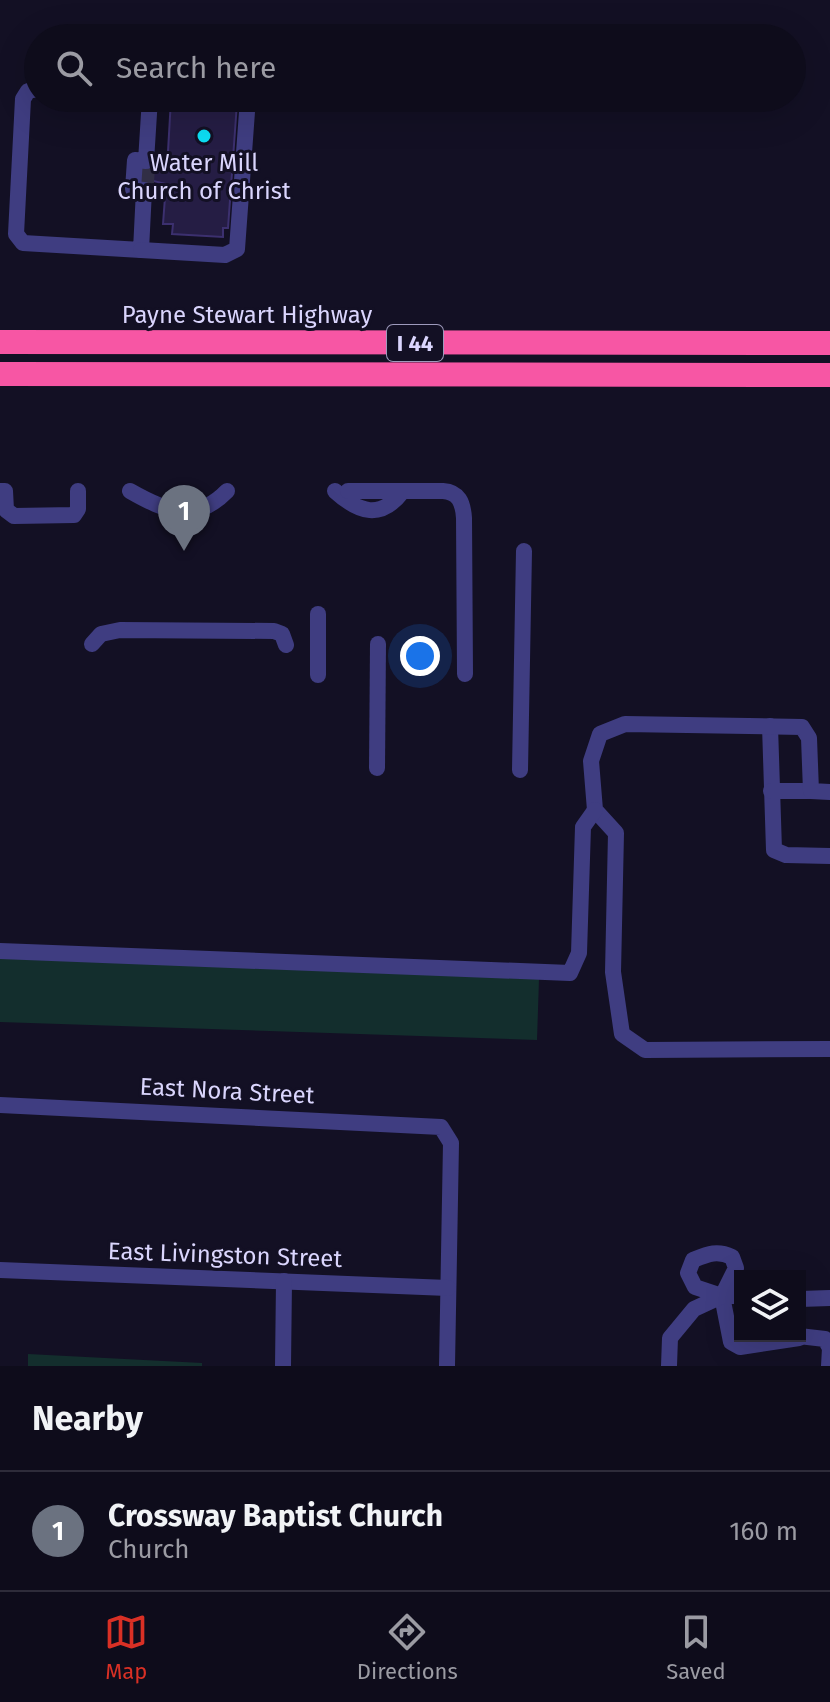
<!DOCTYPE html>
<style>
:root{--surface:#0e0c1b;--page:#171524;--text:#f1f3f6;--muted:#9b9ba3;--line:#2e2c3a;--accent:#d93025}
body{margin:0;font-family:"Fira Sans",sans-serif;background:var(--page);color:var(--text)}
.controls{position:absolute;right:24px;bottom:24px;display:grid;overflow:hidden;border-radius:0px;box-shadow:0 8px 32px #0002}
.controls button{width:72px;height:72px;display:grid;place-items:center;padding:0;border:0;border-bottom:2px solid var(--line);background:var(--surface);color:var(--text);font:40px sans-serif}
.you{position:absolute;left:420px;top:656px;width:28px;height:28px;margin:-20px;border:6px solid #fff;border-radius:50%;background:#1a73e8;box-shadow:0 0 0 12px #1a73e833}
.badge{display:grid;place-items:center;width:52px;height:52px;border-radius:50%;background:var(--accent);color:#fff;font-size:26px;font-weight:700}
.pin{position:absolute;translate:-50% -66px;filter:drop-shadow(0 2px 4px #0008)}
.pin::after{content:'';position:absolute;top:42px;width:28px;height:24px;background:inherit;clip-path:polygon(0 0,100% 0,50% 100%)}
.list{margin:0;padding:0;list-style:none}
h2{display:flex;justify-content:space-between;align-items:center;height:104px;margin:0;padding:0 32px;font-size:34px}
h2 small{font-size:26px;font-weight:400;color:var(--muted)}
.list li{display:grid;grid-template-columns:52px 1fr auto;gap:24px;align-items:center;box-sizing:border-box;height:120px;padding:0 32px;border-top:2px solid var(--line)}
.list b{display:block;font-size:30px;white-space:nowrap}
.list p{margin:0;font-size:26px;white-space:nowrap;color:var(--muted)}
.list em{font-size:26px;font-style:normal;color:var(--muted)}
.icon{flex:none;width:44px;height:44px;fill:none;stroke:currentColor;stroke-width:2;stroke-linecap:round;stroke-linejoin:round}
.map{position:relative;flex:none;width:830px;height:1366px;overflow:hidden}
.search{position:absolute;background:var(--surface);box-shadow:0 8px 32px #0002;left:24px;right:24px;top:24px;height:88px;display:flex;align-items:center;gap:20px;box-sizing:border-box;padding:0 28px;border-radius:44px;color:var(--muted);font-size:30px}
.sheet{height:224px;background:var(--surface)}
nav{display:flex;justify-content:space-around;align-items:center;box-sizing:border-box;height:112px;border-top:2px solid var(--line);background:var(--surface);font-size:22px;color:var(--muted)}
nav a{display:grid;justify-items:center;gap:4px}
nav .on{color:var(--accent)}
.map>svg:first-child{display:block}
.green{fill:#132e2d}
.building{fill:#251d44;stroke:#3c306f;stroke-width:2}
.lines{fill:none;stroke-linecap:round;stroke-linejoin:round}
.minor-tunnel{stroke:#312e45;stroke-width:16;stroke-dasharray:16 8;stroke-linecap:butt}
.minor{stroke:#3f3d81;stroke-width:16}
.highway{stroke:#f756a4;stroke-width:24}
.poi-dot{fill:#0cddf3;stroke:#131024;stroke-width:3}
.labels{text-anchor:middle;dominant-baseline:central;stroke-width:6;stroke-linejoin:round;paint-order:stroke}
.shield{fill:#131024;stroke:#9e9abc;stroke-width:2}
.shield-label{font-size:22px;font-weight:bold;fill:#dad5fd}
.poi-label{font-size:24px;fill:#dad5fd;stroke:#131024}
.street-label{font-size:24px;fill:#dad5fd;stroke:#131024}
</style>
<div class="map">
<svg width="830" height="1366" viewBox="0 0 830 1366">
<rect width="100%" height="100%" fill="#131024"/>
<g class="green">
<path d="M0 958 539 979 537 1040 0 1022Z"/>
<path d="M28 1354 202 1363V1366H28Z"/>
</g>
<path class="building" d="M171 99 237 103 228 228H223V237L172 234 173 224H163L166 184 145 179V172L167 169Z"/>
<g class="lines">
<path class="minor-tunnel" d="M146 183 147 167"/>
<g class="minor">
<path d="M38 89 28 91 23 99 16 234 23 243 141 250 144 190 133 189 135 160 146 161 150 98"/>
<path d="M141 250 225 255 237 249 248 98"/>
<path d="M0 491H5L6 510 14 516 74 515 78 509V491"/>
<path d="M130 491C165 511 195 524 227 491"/>
<path d="M335 491C359 513 381 520 403 491"/>
<path d="M348 491H443C459 492 463 503 464 518L465 674"/>
<path d="M318 614V675"/>
<path d="M92 644 101 634 120 630 274 631 282 634 286 645"/>
<path d="M770 726 774 850 786 855 830 856"/>
<path d="M377 768 378 644"/>
<path d="M520 770 524 551"/>
<path d="M771 791H811"/>
<path d="M830 792 811 791 809 738 802 727 625 724 600 734 591 761 595 810 616 833 613 972 622 1034 645 1050 830 1049"/>
<path d="M0 951 570 973 579 953 583 827 595 810"/>
<path d="M0 1105 441 1127 451 1143 447 1366"/>
<path d="M0 1270 448 1288"/>
<path d="M722 1296 731 1342 740 1347 799 1338"/>
<path d="M800 1299 830 1298"/>
<path d="M799 1336 825 1339 830 1348 829 1366"/>
<path d="M283 1366 284 1281"/>
<path d="M669 1366 670 1338 694 1309 722 1296 736 1268 732 1257C717 1250 708 1254 693 1260L688 1273 695 1287 722 1296H740"/>
</g>
<g class="highway">
<path d="M0 342 830 343"/>
<path d="M0 374 830 375"/>
</g>
</g>
<circle class="poi-dot" cx="204" cy="136" r="8"/>
<g class="labels">
<rect class="shield" x="387" y="325" width="56" height="36" rx="6"/>
<g class="shield-label">
<text x="415" y="343">I 44</text>
</g>
<g class="poi-label">
<text x="204" y="163">Water Mill<tspan x="204" dy="28">Church of Christ</tspan></text>
</g>
<g class="street-label">
<text x="247" y="315">Payne Stewart Highway</text>
<text transform="translate(227 1091) rotate(3)">East Nora Street</text>
<text transform="translate(225 1255) rotate(2)">East Livingston Street</text>
</g>
</g>
</svg>
<div class="controls">
<button><svg class="icon" aria-label="layers" viewBox="0 0 24 24"><path d="M12 4l9 5-9 5-9-5zM3 14l9 5 9-5"/></svg></button>
</div>
<div class="you"></div>
<div class="pin badge" style="left:184px;top:551px;background:#6b7280">1</div>
<div class="search"><svg class="icon" aria-label="search" viewBox="0 0 24 24"><circle cx="10" cy="10" r="6"/><path d="M15 15l6 6"/></svg>Search here</div>
</div>
<section class="sheet">
<h2>Nearby<small></small></h2>
<ul class="list">
<li><span class="badge" style="background:#6b7280">1</span><div><b>Crossway Baptist Church</b><p>Church</p></div><em>160 m</em></li>
</ul>
</section>
<nav>
<a class="on"><svg class="icon" aria-label="map" viewBox="0 0 24 24"><path d="M3 6l6-2 6 2 6-2v14l-6 2-6-2-6 2zM9 4v14M15 6v14"/></svg>Map</a>
<a><svg class="icon" aria-label="directions" viewBox="0 0 24 24"><path d="M12 3l9 9-9 9-9-9zM9 14v-3h6M13 9l2 2-2 2"/></svg>Directions</a>
<a><svg class="icon" aria-label="saved" viewBox="0 0 24 24"><path d="M7 4h10v16l-5-4-5 4z"/></svg>Saved</a>
</nav>
